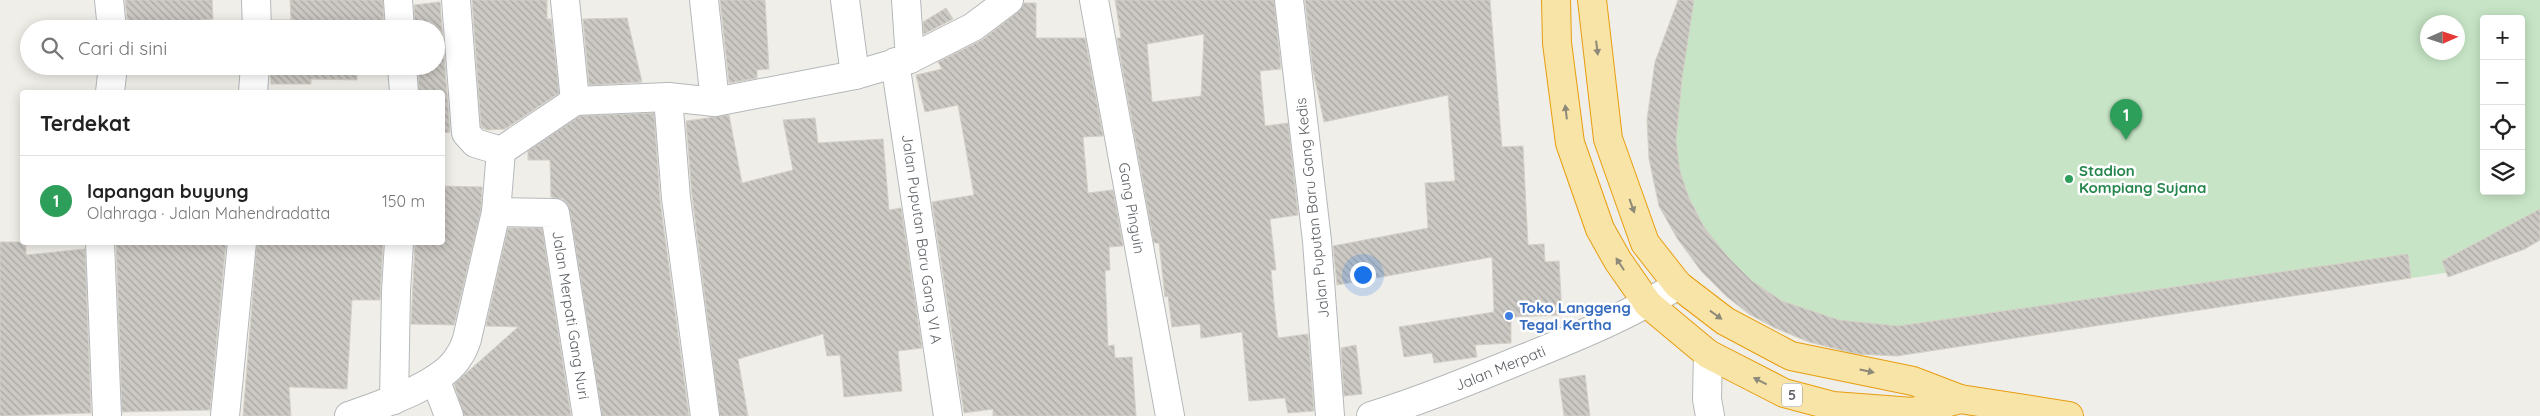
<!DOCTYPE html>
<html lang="id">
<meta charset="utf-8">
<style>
:root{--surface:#fff;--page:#f2f2f2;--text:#222;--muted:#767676;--line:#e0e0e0;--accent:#de4740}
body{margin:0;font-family:Quicksand,sans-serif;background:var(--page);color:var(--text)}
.controls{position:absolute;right:15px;top:15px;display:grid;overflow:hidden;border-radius:5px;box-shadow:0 2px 12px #0003}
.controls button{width:45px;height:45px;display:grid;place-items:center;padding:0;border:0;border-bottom:1px solid var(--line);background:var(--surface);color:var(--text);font:25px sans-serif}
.compass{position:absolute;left:2420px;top:15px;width:45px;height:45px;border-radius:50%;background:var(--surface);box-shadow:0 2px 12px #0003;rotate:87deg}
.you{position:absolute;left:1362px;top:274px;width:18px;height:18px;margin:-12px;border:4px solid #fff;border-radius:50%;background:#1a73e8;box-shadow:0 0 0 8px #1a73e833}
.badge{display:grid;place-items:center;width:32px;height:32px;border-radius:50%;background:var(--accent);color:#fff;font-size:16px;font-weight:700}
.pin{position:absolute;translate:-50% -41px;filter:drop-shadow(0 1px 2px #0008)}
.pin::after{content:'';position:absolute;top:26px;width:18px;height:15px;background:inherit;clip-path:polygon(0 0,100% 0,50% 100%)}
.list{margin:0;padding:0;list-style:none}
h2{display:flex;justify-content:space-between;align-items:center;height:65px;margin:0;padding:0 20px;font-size:21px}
h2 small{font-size:16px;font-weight:400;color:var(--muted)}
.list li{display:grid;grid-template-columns:32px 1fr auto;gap:15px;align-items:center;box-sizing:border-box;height:90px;padding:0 20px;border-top:1px solid var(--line)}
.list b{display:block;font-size:19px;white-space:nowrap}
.list p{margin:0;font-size:16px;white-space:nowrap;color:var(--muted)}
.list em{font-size:16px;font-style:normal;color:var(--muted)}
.icon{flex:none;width:28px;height:28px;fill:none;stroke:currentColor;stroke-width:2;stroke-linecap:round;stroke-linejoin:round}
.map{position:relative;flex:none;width:2540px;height:416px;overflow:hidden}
.search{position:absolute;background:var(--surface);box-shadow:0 2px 12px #0003;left:20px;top:20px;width:425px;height:55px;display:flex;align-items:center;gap:12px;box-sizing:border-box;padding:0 18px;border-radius:28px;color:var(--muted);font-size:19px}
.panel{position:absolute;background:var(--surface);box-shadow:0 2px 12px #0003;left:20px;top:90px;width:425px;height:155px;border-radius:5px}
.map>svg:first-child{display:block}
.pitch{fill:#c7e5c6;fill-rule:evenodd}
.building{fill:url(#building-back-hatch);stroke:#d4d0c6;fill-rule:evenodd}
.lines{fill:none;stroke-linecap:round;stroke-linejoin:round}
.minor-casing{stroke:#b5b8bb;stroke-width:30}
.tertiary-casing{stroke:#b5b8bb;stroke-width:30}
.trunk-casing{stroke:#e89d10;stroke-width:30}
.minor{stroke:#fff;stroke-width:28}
.tertiary{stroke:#fff;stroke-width:28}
.trunk{stroke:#f8e4a6;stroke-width:28}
.oneway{fill:#8d8a7a}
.leisure-dot{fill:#2e9e5b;stroke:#fff;stroke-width:2}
.shop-dot{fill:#3f7fe0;stroke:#fff;stroke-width:2}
.labels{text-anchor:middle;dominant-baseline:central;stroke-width:5;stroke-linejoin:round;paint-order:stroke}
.shield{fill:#fff;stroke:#8f9295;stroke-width:1}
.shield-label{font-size:14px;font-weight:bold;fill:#5f6367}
.leisure-label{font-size:15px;font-weight:bold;fill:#27864d;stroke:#fff;text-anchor:start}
.street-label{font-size:15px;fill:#5f6367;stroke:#fff}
.shop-label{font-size:15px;font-weight:bold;fill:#366cbe;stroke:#fff;text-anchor:start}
</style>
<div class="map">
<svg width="2540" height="416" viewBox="0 0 2540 416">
<defs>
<pattern id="building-back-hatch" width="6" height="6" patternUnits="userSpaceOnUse" patternTransform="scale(1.25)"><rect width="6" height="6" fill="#ccc9c4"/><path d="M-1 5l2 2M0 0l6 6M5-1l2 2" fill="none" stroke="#a9a7a3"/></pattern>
</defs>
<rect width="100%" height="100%" fill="#f0eee8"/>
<path class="pitch" d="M1679 0H2540V240L2525 249 2471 269 1897 356 1847 353 1775 328 1749 314 1726 296 1701 271 1677 238 1659 206 1651 167 1647 120 1655 62ZM2484 19H2521V191H2484ZM2428 22H2458V52H2428Z"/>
<g class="building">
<path d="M125 0H212L213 19 128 27Z"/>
<path d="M290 0H383L384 29H273L272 20H291Z"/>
<path d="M472 0H547V19H551L559 93 505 129 487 130 481 127Z"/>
<path d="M720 0H765L769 69 757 70V78L729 83Z"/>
<path d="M1115 0H1274L1281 69 1260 71 1265 126 1288 123 1298 215 1270 219 1276 270H1271L1274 304 1278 338 1308 334 1314 411 1288 413 1285 398 1249 401 1242 332 1201 338 1200 324 1172 327 1168 296 1165 297 1159 243H1154L1117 38H1121ZM1204 34 1201 96 1152 102 1147 44Z"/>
<path d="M1305 0H1490L1502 147 1523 146 1528 245 1544 244 1545 262 1559 261 1562 315 1511 317V343L1475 345 1477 357 1434 363 1432 353 1404 357 1399 327 1494 312 1492 257 1337 285 1333 246 1428 228 1425 183 1455 181 1448 95 1324 122 1313 71Z"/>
<path d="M1678 0H1694L1682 79 1676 140 1680 171 1689 198 1704 227 1728 257 1752 281 1782 301 1839 320 1898 326 2408 254 2411 278 1897 356 1857 354 1809 342 1775 328 1749 314 1726 296 1701 271 1677 238 1659 206 1649 159 1647 120 1655 62Z"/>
<path d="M440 2 450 132 442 133V92H419L418 66H436V29H415L414 5Z"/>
<path d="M1024 3H1036V38H1085L1103 136 1083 137 1088 193 1113 190 1123 246 1109 247 1110 270 1105 271 1108 346 1114 345 1115 358 1132 357 1136 416H993V409L964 413 932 202 974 195 958 105 925 112 916 75 942 69 938 62 982 40 1018 12Z"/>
<path d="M946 8 953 19 924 34 923 22Z"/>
<path d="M627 18 642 82 589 85 583 19Z"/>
<path d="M270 66H387V73H357V80L311 79V84H271Z"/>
<path d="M654 113 660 200 689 416H602L570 211 563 199 551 197 550 160H528V151L580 116Z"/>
<path d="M729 115 742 183 793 170 783 120 815 118 818 143 883 139 889 210 901 208 922 348 898 351 902 391 844 397 840 355 827 356 823 334 738 359 748 416H720L692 196 686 121Z"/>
<path d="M442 186 482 187 481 210 454 325 411 324 415 242H442Z"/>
<path d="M2540 209V240L2525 249 2448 277 2442 261Z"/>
<path d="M508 228H542L571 416H464L454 384 518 327 486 326Z"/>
<path d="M0 242H26V255L85 249 91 413 0 416Z"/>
<path d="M116 242H226L210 410 122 412Z"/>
<path d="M257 242H383L380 300H352L347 389 289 387 291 416H243Z"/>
<path d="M1356 345 1362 394 1344 396 1341 348Z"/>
<path d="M1585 375 1590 416H1564L1559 379Z"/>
</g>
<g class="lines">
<defs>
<g id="minor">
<path d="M109 0 112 29"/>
<path d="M256 0 257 29"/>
<path d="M398 0 400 29"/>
<path d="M456 0 466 133 475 143 501 151"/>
<path d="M565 0 575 101"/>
<path d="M704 0 715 102"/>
<path d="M845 0 855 75"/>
<path d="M906 0 910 59"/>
<path d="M1094 0 1170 416"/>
<path d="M1289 0 1317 241 1330 416"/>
<path d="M895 62 948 416"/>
<path d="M402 66 404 92"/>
<path d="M110 92 113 66"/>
<path d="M253 92 255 66"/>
<path d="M668 97 676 198 705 416"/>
<path d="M496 212 555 213 587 416"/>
<path d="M100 242 107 416"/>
<path d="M1708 354 1707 399 1710 416"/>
<path d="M435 379 449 416"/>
<path d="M394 400 396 291 399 242"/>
<path d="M225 416 242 242"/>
<path d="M349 416C380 405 443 385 459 356 463 351 465 345 467 339L496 212 501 151 575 101 668 97 715 102 855 75 910 59 973 27 1009 0"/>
</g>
<path id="tertiary" d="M1371 416C1422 400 1471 380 1520 360 1574 338 1629 316 1678 285"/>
<g id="trunk">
<path d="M1556 0 1557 43 1570 143 1600 229 1618 261 1648 304 1708 354 1784 393 1833 406 1913 412 1960 399"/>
<path d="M1592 0 1608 139 1645 243 1678 285 1725 321 1791 356 1913 381 1960 399 2069 416"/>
</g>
</defs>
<use href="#minor" class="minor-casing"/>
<use href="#tertiary" class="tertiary-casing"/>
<use href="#trunk" class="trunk-casing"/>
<use href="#minor" class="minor"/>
<use href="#tertiary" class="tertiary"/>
<use href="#trunk" class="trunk"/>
</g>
<defs><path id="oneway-solid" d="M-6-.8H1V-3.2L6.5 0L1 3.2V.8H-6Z" transform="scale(1.25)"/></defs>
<g class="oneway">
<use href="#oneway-solid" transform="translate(1597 48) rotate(83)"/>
<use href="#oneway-solid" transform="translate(1566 112) rotate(-97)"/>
<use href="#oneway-solid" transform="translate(1632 206) rotate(70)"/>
<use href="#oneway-solid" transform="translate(1620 264) rotate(-123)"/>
<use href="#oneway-solid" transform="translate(1716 315) rotate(36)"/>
<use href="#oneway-solid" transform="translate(1867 371) rotate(12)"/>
<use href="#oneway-solid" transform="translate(1760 381) rotate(-153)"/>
</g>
<circle class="leisure-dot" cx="2069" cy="179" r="5"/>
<circle class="shop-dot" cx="1509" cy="316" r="5"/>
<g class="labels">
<rect class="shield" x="1782" y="383.5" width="20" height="23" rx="4"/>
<g class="shield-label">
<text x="1792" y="395">5</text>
</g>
<g class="leisure-label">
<text x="2079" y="170">Stadion<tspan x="2079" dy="17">Kompiang Sujana</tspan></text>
</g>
<g class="street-label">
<text transform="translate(1132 208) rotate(80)">Gang Pinguin</text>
<text transform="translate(1312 208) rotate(-96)">Jalan Puputan Baru Gang Kedis</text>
<text transform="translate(922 239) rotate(82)">Jalan Puputan Baru Gang VI A</text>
<text transform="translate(571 315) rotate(81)">Jalan Merpati Gang Nuri</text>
<text transform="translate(1500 368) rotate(-22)">Jalan Merpati</text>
</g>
<g class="shop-label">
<text x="1519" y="307">Toko Langgeng<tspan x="1519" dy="17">Tegal Kertha</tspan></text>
</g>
</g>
</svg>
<div class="controls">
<button>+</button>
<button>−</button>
<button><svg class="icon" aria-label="locate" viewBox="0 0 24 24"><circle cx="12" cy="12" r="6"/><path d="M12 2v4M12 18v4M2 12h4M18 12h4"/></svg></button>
<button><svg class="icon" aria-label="layers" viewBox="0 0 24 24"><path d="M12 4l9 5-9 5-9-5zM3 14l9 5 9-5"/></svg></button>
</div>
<svg class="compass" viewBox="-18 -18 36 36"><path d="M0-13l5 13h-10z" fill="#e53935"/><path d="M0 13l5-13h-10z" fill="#767676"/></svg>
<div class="you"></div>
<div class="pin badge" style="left:2126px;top:140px;background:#2e9e5b">1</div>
<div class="search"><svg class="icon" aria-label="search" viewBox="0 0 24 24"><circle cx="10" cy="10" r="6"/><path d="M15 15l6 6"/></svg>Cari di sini</div>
<section class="panel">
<h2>Terdekat<small></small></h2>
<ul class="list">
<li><span class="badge" style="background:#2e9e5b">1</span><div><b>lapangan buyung</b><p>Olahraga · Jalan Mahendradatta</p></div><em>150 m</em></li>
</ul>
</section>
</div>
